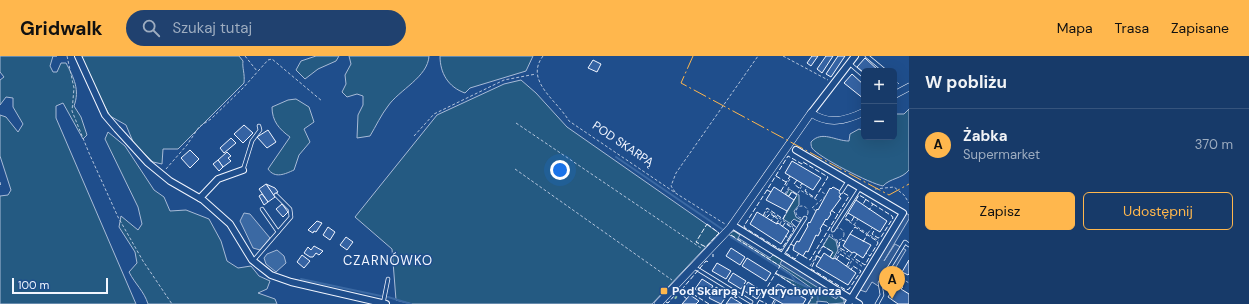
<!DOCTYPE html>
<html lang="pl">
<meta charset="utf-8">
<style>
:root{--surface:#173a69;--page:#20416f;--text:#f1f3f6;--muted:#9eadc0;--line:#36547d;--accent:#ffb74d}
body{margin:0;font-family:"DM Sans",sans-serif;background:var(--page);color:var(--text)}
.controls{position:absolute;right:12px;top:12px;display:grid;overflow:hidden;border-radius:6px;box-shadow:0 4px 16px #0002}
.controls button{width:36px;height:36px;display:grid;place-items:center;padding:0;border:0;border-bottom:1px solid var(--line);background:var(--surface);color:var(--text);font:20px sans-serif}
.scale{position:absolute;left:12px;bottom:10px;width:96px;box-sizing:border-box;padding-left:4px;border:2px solid #f2f6ff;border-top:0;font-size:11px;line-height:14px;white-space:nowrap;color:#f2f6ff;-webkit-text-stroke:3px #1f4e8c;paint-order:stroke}
.you{position:absolute;left:560px;top:114px;width:14px;height:14px;margin:-10px;border:3px solid #fff;border-radius:50%;background:#1a73e8;box-shadow:0 0 0 6px #1a73e833}
.badge{display:grid;place-items:center;width:26px;height:26px;border-radius:50%;background:var(--accent);color:#111;font-size:13px;font-weight:700}
.pin{position:absolute;translate:-50% -33px;filter:drop-shadow(0 1px 2px #0008)}
.pin::after{content:'';position:absolute;top:21px;width:14px;height:12px;background:inherit;clip-path:polygon(0 0,100% 0,50% 100%)}
.list{margin:0;padding:0;list-style:none}
h2{display:flex;justify-content:space-between;align-items:center;height:52px;margin:0;padding:0 16px;font-size:17px}
h2 small{font-size:13px;font-weight:400;color:var(--muted)}
.list li{display:grid;grid-template-columns:26px 1fr auto;gap:12px;align-items:center;box-sizing:border-box;height:72px;padding:0 16px;border-top:1px solid var(--line)}
.list b{display:block;font-size:15px;white-space:nowrap}
.list p{margin:0;font-size:13px;white-space:nowrap;color:var(--muted)}
.list em{font-size:13px;font-style:normal;color:var(--muted)}
.actions{display:flex;gap:8px;padding:12px 16px}
.actions a{flex:1;padding:9px 0;border:1px solid var(--accent);border-radius:6px;text-align:center;font-size:14px;color:var(--accent)}
.actions .main{background:var(--accent);color:#111}
.icon{flex:none;width:22px;height:22px;fill:none;stroke:currentColor;stroke-width:2;stroke-linecap:round;stroke-linejoin:round}
.map{position:relative;flex:none;width:909px;height:248px;overflow:hidden}
header{display:flex;align-items:center;gap:24px;box-sizing:border-box;height:56px;padding:0 20px;background:var(--accent);color:#111}
header strong{font-size:19px}
nav{display:flex;gap:22px;margin-inline-start:auto;font-size:14px}
.search{width:280px;height:36px;background:var(--page);display:flex;align-items:center;gap:10px;box-sizing:border-box;padding:0 14px;border-radius:22px;color:var(--muted);font-size:15px}
main{display:flex}
aside{flex:1;background:var(--surface)}
.map>svg:first-child{display:block}
.green{fill:#245a82;stroke:#a8bbd7}
.parking{fill:#305b95;stroke:#a8bbd7}
.water{fill:#3b69a3;stroke:#a8bbd7}
.lines{fill:none;stroke-linecap:round;stroke-linejoin:round}
.stream{stroke:#3b69a3;stroke-width:2}
.building{fill:#3563a3;stroke:#f2f6ff}
.service-casing{stroke:#f2f6ff;stroke-width:4.5}
.minor-casing{stroke:#f2f6ff;stroke-width:8}
.tertiary-casing{stroke:#f2f6ff;stroke-width:8}
.path{stroke:#b3c4dc;stroke-width:1;stroke-dasharray:3 2;stroke-linecap:butt}
.service{stroke:#1f4e8c;stroke-width:3}
.minor{stroke:#1f4e8c;stroke-width:6}
.tertiary{stroke:#1f4e8c;stroke-width:7}
.hedge{stroke:#97c8a6;stroke-width:3;stroke-dasharray:2 3;stroke-linecap:butt}
.fence{stroke:#f2f6ff;stroke-width:1;stroke-dasharray:5 2;stroke-linecap:butt}
.power{stroke:#ffb74d;stroke-width:1;stroke-dasharray:14 3 2 3;stroke-linecap:butt}
.poi-dot{fill:#ffb74d;stroke:#1f4e8c;stroke-width:1.5}
.labels{text-anchor:middle;dominant-baseline:central;stroke-width:3;stroke-linejoin:round;paint-order:stroke}
.street-label{font-size:12px;fill:#f2f6ff;stroke:#1f4e8c}
.poi-label{font-size:12px;font-weight:bold;fill:#f2f6ff;stroke:#1f4e8c;text-anchor:start}
.neighbourhood-label{font-size:13px;letter-spacing:1px;fill:#f2f6ff;stroke:#1f4e8c}
</style>
<header>
<strong>Gridwalk</strong>
<div class="search"><svg class="icon" aria-label="search" viewBox="0 0 24 24"><circle cx="10" cy="10" r="6"/><path d="M15 15l6 6"/></svg>Szukaj tutaj</div>
<nav><a>Mapa</a><a>Trasa</a><a>Zapisane</a></nav>
</header>
<main>
<div class="map">
<svg width="909" height="248" viewBox="0 0 909 248">
<rect width="100%" height="100%" fill="#1f4e8c"/>
<g class="green">
<path d="M0 0H57H53L50 10 53 16H57L61 7H66C74 22 80 34 74 50L81 61 87 79 83 83 63 47 56 50V62L136 248H0V140L8 139 11 134 0 100V59L6 61 18 76 23 68 13 51V42L6 41 0 49V24L4 21 0 16Z"/>
<path d="M81 0H239L243 5C242 12 245 17 244 27L178 93H163L162 108 153 106 134 88 126 69 110 60 100 42Z"/>
<path d="M316 0H339L336 5 318 13 305 23 296 14 301 5Z"/>
<path d="M349 0H429C428 21 399 34 388 50 381 59 376 70 370 80L357 82 358 59 363 49V40L357 38 347 41 342 36 346 28 345 19 351 8Z"/>
<path d="M440 0H533L526 15 470 32 465 37C448 31 440 17 440 0Z"/>
<path d="M521 24 536 37 567 71 719 177 652 248H412L396 244 392 193 355 161 437 59 504 28Z"/>
<path d="M296 43 309 51 314 66 304 73 310 86 299 99 294 114C285 118 275 123 268 113L290 81C279 73 272 65 272 51L288 44Z"/>
<path d="M909 53V114C902 123 890 122 883 130 871 128 818 101 812 92 811 90 811 88 811 86 822 74 835 85 849 85L850 78 859 73 864 75V81H894V58H904Z"/>
<path d="M108 76 125 90 154 134 164 141 170 155 186 154 209 163 221 185 227 205 238 212 251 210 259 220 270 225 267 233 258 237 275 243 277 248H148C144 235 135 228 129 216L137 207 135 196 119 171 121 160 138 174 142 168 138 151 105 83Z"/>
<path d="M789 133 799 139V149L794 155 796 161 801 164 799 166 794 163 791 166 796 171 783 163 797 139 792 136 789 140 786 139Z"/>
<path d="M734 175 740 179 738 182 770 202 773 199 782 204 781 208 836 242 839 239 841 240 840 241 844 244V247L829 248 827 246 817 245V248H808L812 241 775 217 814 234 780 210 728 178Z"/>
<path d="M829 180 836 185 838 194 833 203 830 201 833 196 823 190Z"/>
</g>
<g class="parking">
<path d="M906 157 909 159V163L884 205 895 188 906 194 883 233 872 226 866 236 860 234Z"/>
<path d="M782 204 839 239 836 243 780 208Z"/>
</g>
<g class="water">
<path d="M244 157 250 158 270 182 260 194 253 192 240 165Z"/>
<path d="M277 194 284 200 286 207 276 216 266 208 264 202 267 198Z"/>
</g>
<g class="lines">
<g class="stream">
<path d="M616 101 722 173"/>
<path d="M731 181 791 219 795 225 817 236 818 244"/>
<path d="M301 223 381 240"/>
<path d="M388 241 411 248"/>
</g>
</g>
<g class="building">
<path d="M812 0H818L811 10 807 7Z"/>
<path d="M826 0H833L822 17 817 13Z"/>
<path d="M838 0H845L831 21 826 18Z"/>
<path d="M865 2 879 15H864V17L857 11Z"/>
<path d="M593 4 601 8 597 16 588 12Z"/>
<path d="M852 18 864 29V43L844 27Z"/>
<path d="M244 69 253 77 243 87 234 78Z"/>
<path d="M268 74 276 86 267 92 257 81Z"/>
<path d="M231 82 236 87 224 97 220 92Z"/>
<path d="M190 94 199 103 190 112 181 102Z"/>
<path d="M227 96 231 100 228 102 231 105 223 111 218 104Z"/>
<path d="M218 104 223 111 219 115 213 108Z"/>
<path d="M792 105 821 122 813 134 785 117Z"/>
<path d="M266 128 275 132 278 136 273 139Z"/>
<path d="M266 128 275 141 268 146 259 133Z"/>
<path d="M774 131 794 144 787 155 766 144Z"/>
<path d="M833 131 842 136 839 141 841 142 830 157 831 158 827 164 826 163 820 173 821 174 818 180 816 179 808 196 806 195 803 200 793 194 794 190 797 185 799 186 808 170 807 169 809 166 810 167 817 153 818 154 830 132 831 133Z"/>
<path d="M262 138 268 146 264 149 259 140Z"/>
<path d="M856 144 887 165 880 176 848 157Z"/>
<path d="M282 148 288 156 283 161 276 153Z"/>
<path d="M757 156 777 168 778 167 789 175 781 188 750 168Z"/>
<path d="M317 165 322 167 316 176 314 175 313 177 308 174Z"/>
<path d="M328 171 335 176 330 184 323 179Z"/>
<path d="M850 178 871 189 863 202 854 196 852 197 843 190Z"/>
<path d="M346 181 353 186 347 194 340 189Z"/>
<path d="M314 190 323 195 319 199 316 197 313 201H310L304 197 308 191 311 194Z"/>
<path d="M731 192 745 201 740 209 726 200Z"/>
<path d="M824 197 833 203 835 202 856 217 848 229 816 210Z"/>
<path d="M302 199 310 205 304 212 297 206Z"/>
<path d="M747 202 771 217 766 225 742 210Z"/>
<path d="M909 204V218L908 219 902 216Z"/>
<path d="M717 207 731 215 726 223 712 215Z"/>
<path d="M733 217 746 225 741 233 728 225Z"/>
<path d="M702 223 713 230 706 240 695 233Z"/>
<path d="M748 226 762 235 757 243 743 234Z"/>
<path d="M897 227 903 231 901 233 909 238V248H898L888 241Z"/>
<path d="M778 228 806 243 803 248H783L769 240Z"/>
<path d="M716 231 727 239 721 248 709 242Z"/>
<path d="M690 239 699 245 696 248H682Z"/>
<path d="M731 241 742 248H726Z"/>
</g>
<g class="lines">
<defs>
<g id="service">
<path d="M867 0 885 15"/>
<path d="M849 7 864 20"/>
<path d="M243 114 252 85 260 74 259 70"/>
<path d="M841 136 848 125"/>
<path d="M262 153 278 176"/>
<path d="M833 174 860 132"/>
<path d="M781 200 805 162"/>
<path d="M253 205 291 161 290 153 276 139"/>
<path d="M694 211 751 246"/>
<path d="M383 248 388 223"/>
<path d="M877 248 882 239 880 227 905 186 909 189"/>
</g>
<g id="minor">
<path d="M78 0 105 59 117 73 148 107 170 125 203 144 230 168 252 204 271 219 291 226 386 248"/>
<path d="M811 57 855 0"/>
<path d="M796 94 903 157 848 248"/>
<path d="M200 142 218 123 243 114"/>
<path d="M732 169 859 248"/>
</g>
<g id="tertiary">
<path d="M894 39 909 31"/>
<path d="M658 248 730 172 811 57C829 69 845 65 864 56"/>
</g>
</defs>
<use href="#service" class="service-casing"/>
<use href="#minor" class="minor-casing"/>
<use href="#tertiary" class="tertiary-casing"/>
<g class="path">
<path d="M67 0 74 32 72 55 89 97 118 161 143 205 172 248"/>
<path d="M245 0 257 15"/>
<path d="M543 0C524 25 557 44 569 65L677 138 725 168"/>
<path d="M783 0 828 24"/>
<path d="M894 23 899 28"/>
<path d="M516 67 701 192"/>
<path d="M414 80 434 58 504 24 536 18"/>
<path d="M166 113 187 89 199 71 211 63 243 32 268 4 272 3 322 45"/>
<path d="M515 113 672 224"/>
<path d="M0 126 1 131"/>
<path d="M786 130 791 121"/>
<path d="M800 133 803 128"/>
<path d="M875 133 894 131 904 139 909 147"/>
<path d="M675 136 671 130 676 117 758 0"/>
<path d="M822 136 827 139"/>
<path d="M798 137 800 134 817 144"/>
<path d="M785 138 789 131"/>
<circle cx="802" cy="156" r="6"/>
<path d="M816 155 812 152 827 139"/>
<path d="M764 161 768 155 793 171"/>
<path d="M845 163 879 185"/>
<path d="M780 168 782 164"/>
<path d="M854 169 858 163"/>
<circle cx="838" cy="178" r="6"/>
<path d="M868 177 872 172"/>
<path d="M837 184 839 193 863 211"/>
<path d="M850 200 852 197"/>
<path d="M835 202 840 194"/>
<path d="M810 210 830 178"/>
<path d="M848 212 852 204"/>
<path d="M893 217 909 227"/>
<path d="M774 248 776 244"/>
</g>
<use href="#service" class="service"/>
<use href="#minor" class="minor"/>
<use href="#tertiary" class="tertiary"/>
<path class="hedge" d="M675 241 678 243"/>
<g class="fence">
<path d="M776 120 786 126"/>
<path d="M797 124 794 128 799 132 802 127"/>
<path d="M767 134 744 170 745 172 781 194 789 182"/>
<path d="M781 135 790 120"/>
<path d="M771 136 767 134 788 100 802 108 803 106 828 121 815 142 805 135 807 131"/>
<path d="M789 140 792 135 797 139 794 144"/>
<path d="M865 143 873 148 869 154"/>
<path d="M856 144 859 139 866 143 863 148"/>
<path d="M873 148 892 160 893 162 881 181 878 182 872 178 875 173"/>
<path d="M831 154 838 159"/>
<path d="M848 157 845 162 851 166 854 161"/>
<path d="M763 160 767 152 783 163 787 155"/>
<path d="M774 160 779 164 776 168"/>
<path d="M766 162 770 158 774 160 771 165"/>
<path d="M707 168 719 177 706 191 696 186Z"/>
<path d="M823 168 830 172"/>
<path d="M782 171 785 167 794 173 789 182 785 180"/>
<path d="M850 178 855 171 877 185 878 187 870 200 866 197"/>
<path d="M731 179 780 210 757 248"/>
<path d="M846 186 843 184 839 187 840 192 847 196 849 194"/>
<path d="M863 186 867 179"/>
<path d="M794 190 791 188 786 197 795 203 799 197"/>
<path d="M713 198V201"/>
<path d="M857 198 854 202 865 209 870 200"/>
<path d="M803 200 810 204 849 140 842 136"/>
<path d="M817 200 811 213 846 234 849 233 861 215 853 210 851 214"/>
<path d="M821 202 817 200 823 190 833 196 830 201"/>
<path d="M836 204 840 198 850 204 846 211"/>
<path d="M775 217 813 241 808 248"/>
<path d="M678 236 687 243"/>
<path d="M759 244 767 248"/>
<path d="M666 246 668 247 674 240"/>
<path d="M709 248 683 232 706 205 709 206"/>
<path d="M772 248 775 243"/>
</g>
<path class="power" d="M693 0 681 27 889 139 909 128"/>
</g>
<rect class="poi-dot" x="660" y="231" width="8" height="8" rx="2"/>
<g class="labels">
<g class="street-label">
<text transform="translate(623 88) rotate(34)">POD SKARPĄ</text>
</g>
<g class="poi-label">
<text x="672" y="235">Pod Skarpą / Frydrychowicza</text>
</g>
<g class="neighbourhood-label">
<text x="388" y="204">CZARNÓWKO</text>
</g>
</g>
</svg>
<div class="controls">
<button>+</button>
<button>−</button>
</div>
<div class="scale">100 m</div>
<div class="you"></div>
<div class="pin badge" style="left:892px;top:243px">A</div>
</div>
<aside>
<h2>W pobliżu<small></small></h2>
<ul class="list">
<li><span class="badge">A</span><div><b>Żabka</b><p>Supermarket</p></div><em>370 m</em></li>
</ul>
<div class="actions"><a class="main">Zapisz</a><a>Udostępnij</a></div>
</aside>
</main>
